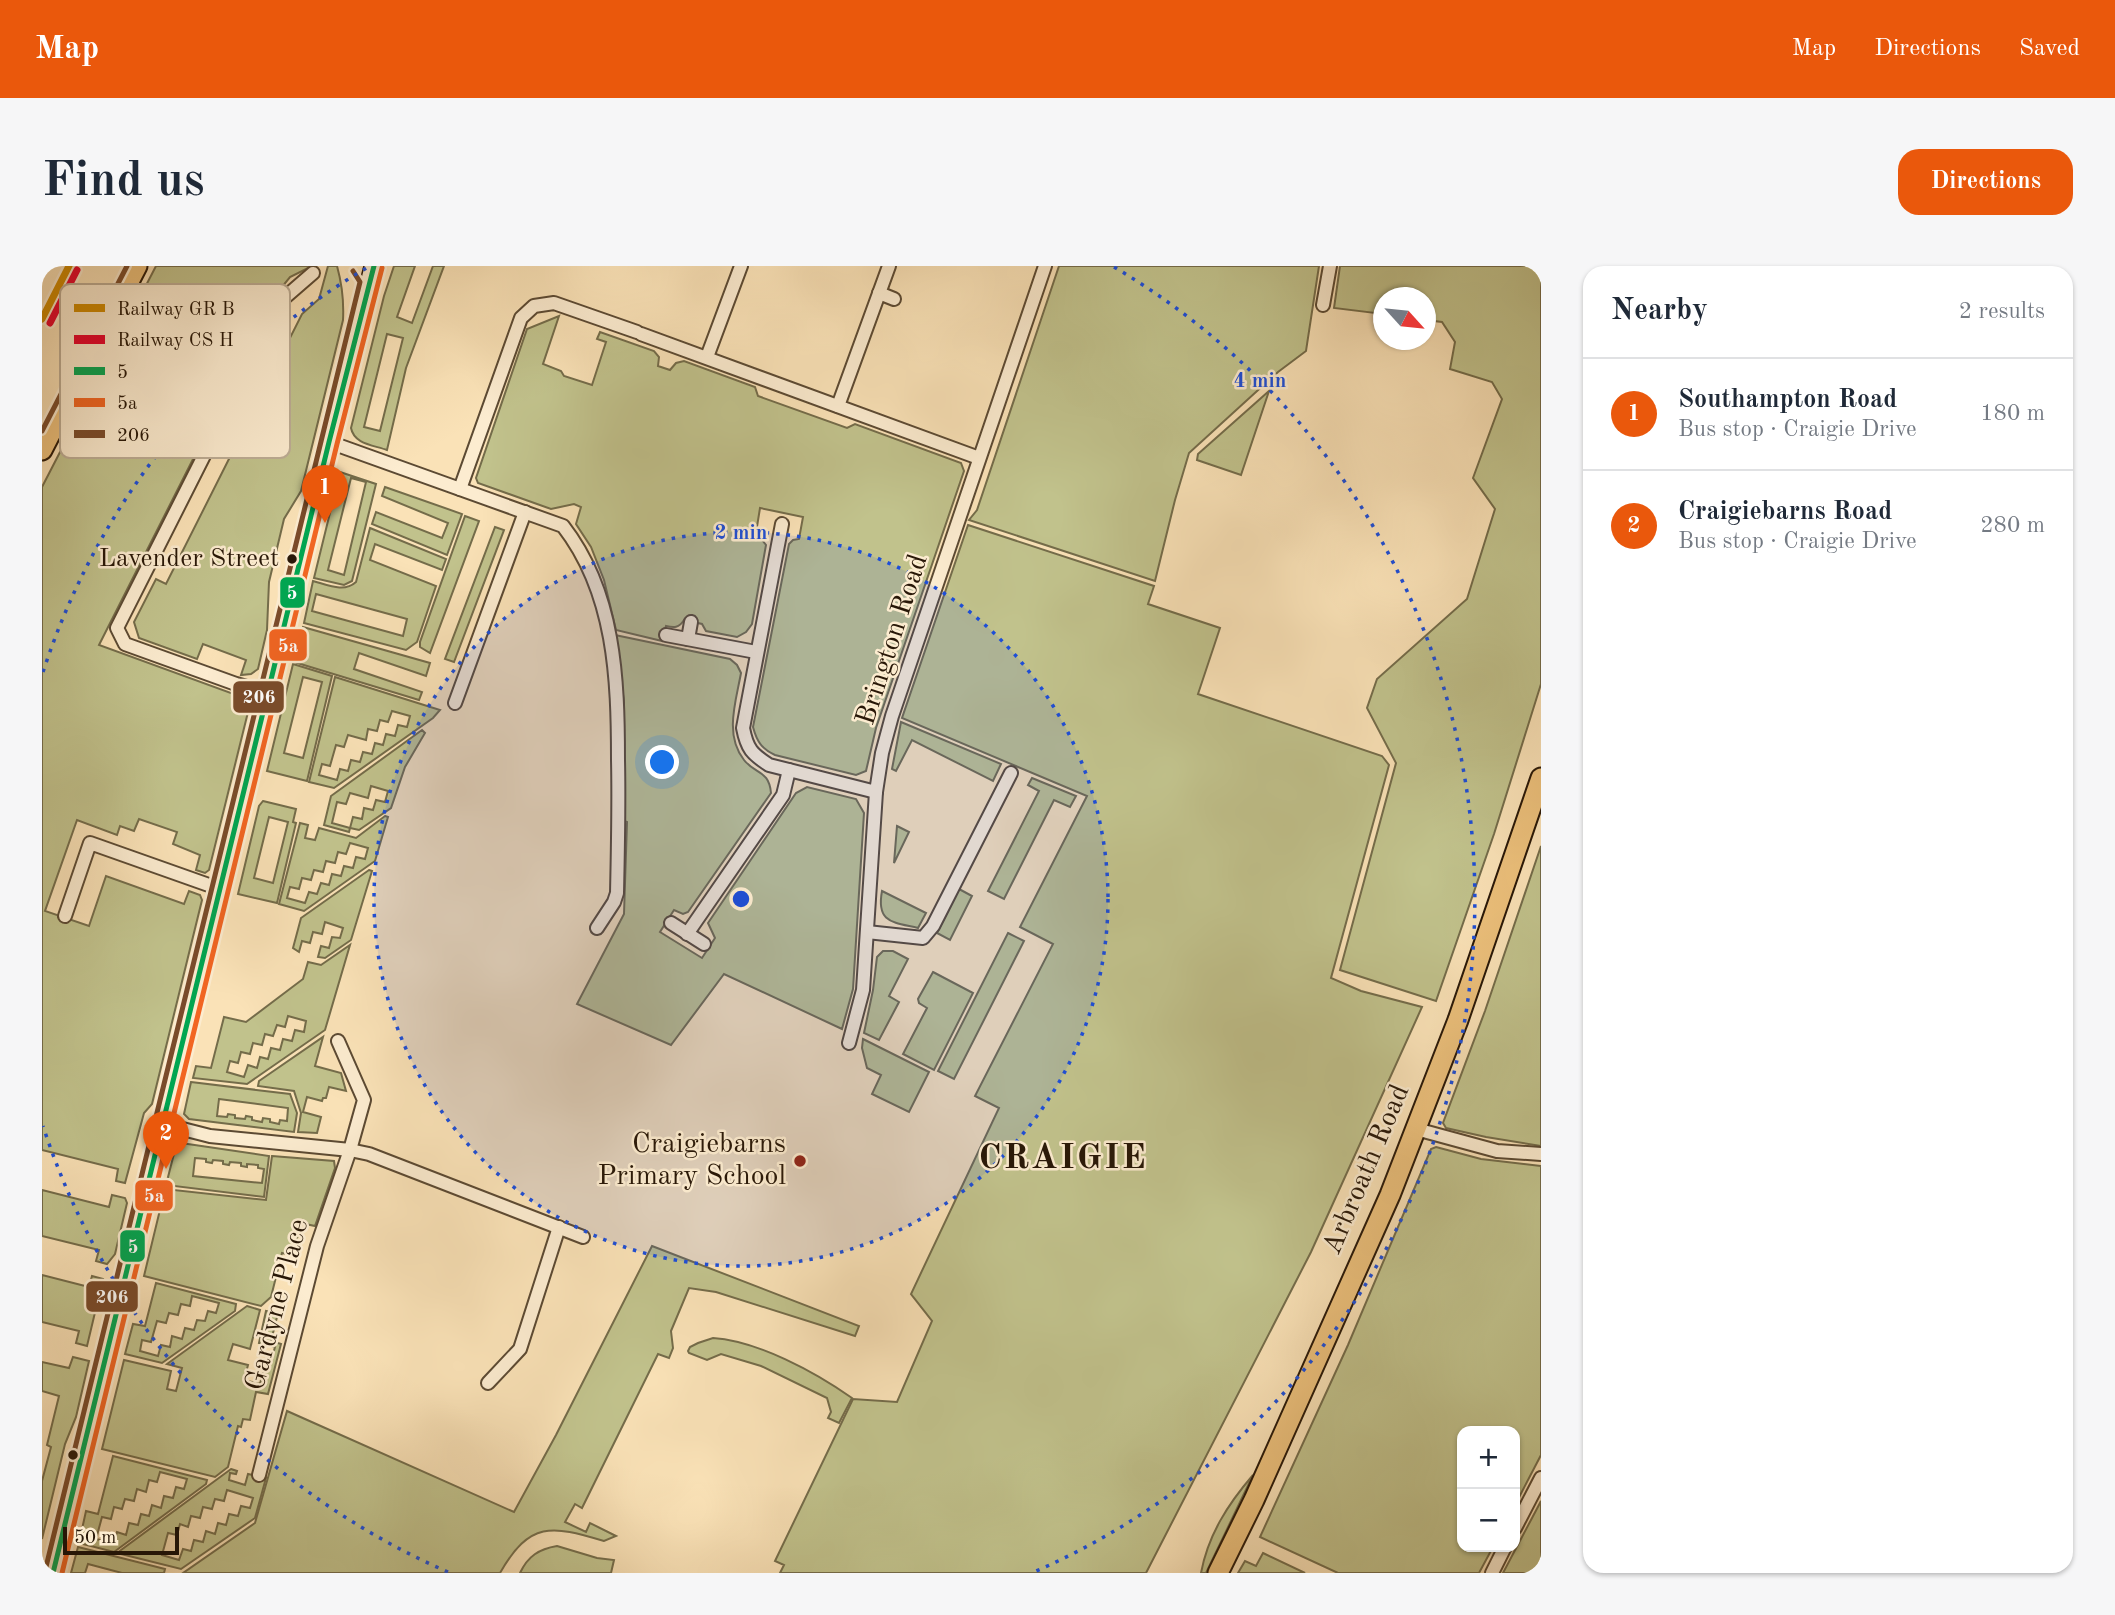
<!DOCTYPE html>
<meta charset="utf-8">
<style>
:root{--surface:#fff;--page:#f6f6f7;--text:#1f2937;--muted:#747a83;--line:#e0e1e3;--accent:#ea580c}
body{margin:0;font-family:"Old Standard TT",serif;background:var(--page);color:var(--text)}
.controls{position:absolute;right:21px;bottom:21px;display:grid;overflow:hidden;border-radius:14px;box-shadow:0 2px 5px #0004}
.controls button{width:63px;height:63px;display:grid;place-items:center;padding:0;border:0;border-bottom:2px solid var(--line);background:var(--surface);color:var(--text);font:35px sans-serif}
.compass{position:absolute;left:1331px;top:21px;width:63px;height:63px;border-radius:50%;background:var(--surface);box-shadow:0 2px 5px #0004;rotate:117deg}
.scale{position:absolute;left:21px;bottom:18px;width:116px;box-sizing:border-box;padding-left:7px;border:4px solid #281707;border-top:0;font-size:19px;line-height:24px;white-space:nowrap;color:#281707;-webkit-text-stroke:5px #fcecd0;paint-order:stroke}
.you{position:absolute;left:621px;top:497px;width:24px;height:24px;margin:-18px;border:5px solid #fff;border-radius:50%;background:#1a73e8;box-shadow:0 0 0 10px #1a73e833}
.badge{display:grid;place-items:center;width:46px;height:46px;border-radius:50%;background:var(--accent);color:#fff;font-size:23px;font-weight:700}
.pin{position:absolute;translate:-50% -58px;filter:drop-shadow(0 2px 4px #0008)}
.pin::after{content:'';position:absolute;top:37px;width:24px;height:21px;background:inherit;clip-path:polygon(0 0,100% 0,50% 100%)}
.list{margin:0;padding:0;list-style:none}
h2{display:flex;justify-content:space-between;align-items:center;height:91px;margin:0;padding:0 28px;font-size:30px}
h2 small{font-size:23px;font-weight:400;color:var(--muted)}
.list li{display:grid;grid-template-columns:46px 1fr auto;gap:21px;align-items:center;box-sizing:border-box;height:112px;padding:0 28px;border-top:2px solid var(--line)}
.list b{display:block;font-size:26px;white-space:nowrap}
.list p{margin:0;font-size:23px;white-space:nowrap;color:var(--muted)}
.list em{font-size:23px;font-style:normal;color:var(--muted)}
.map{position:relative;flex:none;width:1499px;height:1307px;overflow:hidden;border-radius:21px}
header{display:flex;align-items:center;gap:42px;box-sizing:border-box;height:98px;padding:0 35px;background:var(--accent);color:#fff}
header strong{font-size:33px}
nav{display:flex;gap:38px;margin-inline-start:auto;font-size:24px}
.intro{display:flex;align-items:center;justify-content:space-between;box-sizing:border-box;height:168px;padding:0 42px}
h1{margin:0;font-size:49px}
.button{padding:18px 32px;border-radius:21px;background:var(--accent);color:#fff;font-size:24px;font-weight:700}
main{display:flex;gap:42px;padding:0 42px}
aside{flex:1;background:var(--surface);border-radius:21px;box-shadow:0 2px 5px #0004}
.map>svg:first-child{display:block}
.green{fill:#c1c28c;stroke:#746c4a;stroke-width:2;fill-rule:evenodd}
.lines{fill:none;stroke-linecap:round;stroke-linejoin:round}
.street-casing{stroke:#5c4a33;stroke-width:16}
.secondary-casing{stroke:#281707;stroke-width:21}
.primary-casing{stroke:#281707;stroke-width:23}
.street{stroke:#fcecd0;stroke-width:12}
.secondary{stroke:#fcecd0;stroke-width:18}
.primary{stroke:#edc17c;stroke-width:19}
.bus-1-casing{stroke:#fcecd0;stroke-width:10}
.bus-2-casing{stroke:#fcecd0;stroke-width:10}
.bus-3-casing{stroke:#fcecd0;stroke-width:10}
.bus-1{stroke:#00a651;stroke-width:5}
.bus-2{stroke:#f26522;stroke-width:5}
.bus-3{stroke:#7a4b2a;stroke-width:5}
.rail-1-casing{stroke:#fcecd0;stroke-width:12}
.rail-2-casing{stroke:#fcecd0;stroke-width:12}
.rail-1{stroke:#ce8901;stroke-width:7}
.rail-2{stroke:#e4002b;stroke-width:7}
.ring{fill:none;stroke:#1d4ed8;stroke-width:3.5;stroke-dasharray:3.5 7}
.bus-dot{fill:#281707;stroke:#fcecd0;stroke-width:2.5}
.poi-dot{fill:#8f2418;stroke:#fcecd0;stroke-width:2.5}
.labels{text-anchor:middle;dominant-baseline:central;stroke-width:5;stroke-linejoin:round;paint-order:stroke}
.bus-label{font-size:26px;fill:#281707;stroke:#fcecd0;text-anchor:end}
.street-label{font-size:28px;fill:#281707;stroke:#fcecd0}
.poi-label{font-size:28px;fill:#281707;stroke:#fcecd0;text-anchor:end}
.district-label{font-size:35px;font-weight:bold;letter-spacing:2px;fill:#281707;stroke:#fcecd0}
.key{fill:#fcecd0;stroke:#bcac94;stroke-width:2}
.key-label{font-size:19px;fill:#281707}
.centre{fill:#1d4ed8;stroke:#fcecd0;stroke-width:3.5}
.ring-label{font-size:21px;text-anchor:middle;font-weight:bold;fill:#1d4ed8;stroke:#fcecd0;stroke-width:5;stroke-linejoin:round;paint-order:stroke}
.line-badge{stroke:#fcecd0;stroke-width:2.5}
.badge-label{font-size:19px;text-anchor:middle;font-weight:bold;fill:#fff}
</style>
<header>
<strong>Map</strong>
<nav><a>Map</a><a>Directions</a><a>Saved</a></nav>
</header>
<div class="intro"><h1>Find us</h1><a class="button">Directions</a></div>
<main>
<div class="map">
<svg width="1499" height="1307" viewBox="0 0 1499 1307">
<rect width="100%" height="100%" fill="#fae2b7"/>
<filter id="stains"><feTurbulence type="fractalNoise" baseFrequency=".00286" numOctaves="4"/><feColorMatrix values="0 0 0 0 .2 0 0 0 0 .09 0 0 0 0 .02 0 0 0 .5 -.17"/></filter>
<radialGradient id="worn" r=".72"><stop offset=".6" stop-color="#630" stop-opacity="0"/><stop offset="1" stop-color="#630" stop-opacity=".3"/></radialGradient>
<g class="green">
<path d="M114 0H270L248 11 235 27 57 379 200 431 207 442 167 604 163 607 154 604 158 589 131 578 135 566 97 553 92 565 78 560 75 569 35 554 3 645 47 660 64 610 142 638 147 625 158 629 160 634 110 838 102 847 83 917 74 915 76 903 0 884V221Z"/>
<path d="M286 0H295C300 18 302 35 301 54L259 225 242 253 227 316 225 364 216 403 209 408 199 409 204 394 161 378 155 393 97 372 92 356 114 313 124 318 260 48 277 33Z"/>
<path d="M352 0H373L355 51 370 57 391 0H402L364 102 345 184C331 179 312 178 309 162L342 30ZM345 68 361 72 338 165 322 161Z"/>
<path d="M1017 0H1277L1264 85 1236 106 1147 187 1133 234 1113 315 927 254 935 244Z"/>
<path d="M1298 0H1499V418L1452 568 1394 735 1298 704 1354 497 1325 442 1335 413 1425 333 1453 243 1431 212 1460 133 1450 116 1408 103 1413 76 1400 56 1384 54V32H1342L1341 48 1292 42Z"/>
<path d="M517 50 501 98 519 105 522 110 550 119 564 76 555 73 558 66 612 85 617 91 616 100 628 104 634 97 642 95 713 121 716 130 805 162 813 158 919 197 922 205 834 462 824 505 814 509 733 489C720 483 715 476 711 461L747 278 751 274 757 273 761 251 718 242 713 273 720 274 724 279 710 358 704 366 695 371 664 365 660 358 642 354C637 362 632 362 624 360L620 375 574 364 562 314 549 281 534 258 539 241 532 238 509 243 436 217 434 212 485 63Z"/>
<path d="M1227 125 1199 209 1155 194 1156 188Z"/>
<path d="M298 206 334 218 310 315 302 319 272 312ZM309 212 324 216 302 309 286 304Z"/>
<path d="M343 221 420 248 405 289 330 258 334 246 400 272 406 257 340 230Z"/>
<path d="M423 250 437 255 388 387 378 381V376Z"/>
<path d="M926 259 1112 320 1106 338 1178 362 1156 428 1340 490 1347 499 1289 712 1319 725 1380 741 1269 986 1104 1307H738L742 1299 733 1295 811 1133 855 1136 890 1055 869 1028 957 842 933 830 1011 678 978 661 1045 530 860 452Z"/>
<path d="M453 261 462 264 412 396 403 393Z"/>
<path d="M328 262 404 293 400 304 333 278 328 294 394 320 375 376 364 384 262 357 271 315C286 319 302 327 314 316ZM274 328 365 353 361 370 270 345Z"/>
<path d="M261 361 388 397 384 410 317 387 312 403 380 426 377 434 252 396Z"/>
<path d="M573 369 688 393 695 399 699 407C694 435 682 469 702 494 714 509 727 504 729 527L646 646 641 648 632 644 618 666 660 692 673 672 666 657 754 527 765 521 814 533 822 547 811 723 800 763 682 708 629 779 535 738 582 648 585 556 582 555V436Z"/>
<path d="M251 398 290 410 265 515 225 505ZM261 411 280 416 261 492 242 487Z"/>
<path d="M293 411 398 444 391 452 292 522 267 516ZM350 445 368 450 365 461 356 459 353 470 344 468 341 479 333 477 330 488 321 486 318 496 309 494 306 505 298 503 295 514 277 509 280 498 288 500 294 479 302 481 306 469 324 474 326 463 335 465 338 454 346 456Z"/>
<path d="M859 456 959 498 951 515 870 474 854 505 850 503Z"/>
<path d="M380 464 383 467 363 501 349 542 317 564 308 562 307 566 282 559 289 530ZM329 520 346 525 343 536 334 534 331 544 322 542 320 553 311 551 308 562 290 557 295 536 304 538 308 527 326 532Z"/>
<path d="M990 512 1034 530 1028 541 1012 534 962 633 946 625 997 525 986 519Z"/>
<path d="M221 535 254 543 251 556 254 557 235 637 196 628 217 540ZM227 551 246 556 231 617 212 612Z"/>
<path d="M343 550 346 551 333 595 262 645 237 638 258 557 266 559 263 572 273 574 277 562 314 572ZM308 577 326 582 323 593 314 591 311 602 302 600 299 610 290 608 287 619 279 617 275 628 267 626 263 637 245 632 248 621 257 623 260 612 269 614 272 604 281 606 284 595 293 597 296 586 304 588Z"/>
<path d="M855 560 867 566 852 597Z"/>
<path d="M1499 580V880L1444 871 1404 862 1401 857 1443 745Z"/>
<path d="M327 604 330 605 309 674 283 692 276 691 279 680 287 682 290 671 298 672 301 662 283 656 280 668 271 666 268 677 260 675 257 686 251 682 259 652Z"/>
<path d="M917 623 930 630 908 674 895 667Z"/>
<path d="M840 625 884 647 876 662C851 656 834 657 840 625Z"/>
<path d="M966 667 982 675 912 813 896 805Z"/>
<path d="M308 679 283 764 205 818 151 812 154 800 169 802 182 751 204 756 261 713 266 696 279 699ZM246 750 264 755 262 766 253 764 250 775 241 773 238 784 229 782 226 793 218 791 215 802 206 799 202 811 185 806 188 795 196 797 199 786 208 788 211 777 220 779 223 768 231 770 235 759 243 761Z"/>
<path d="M841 685H851L866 693 847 730 857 736 837 774 822 767 831 724 835 691Z"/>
<path d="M891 706 931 727 892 804 861 788 885 742 877 737 876 733Z"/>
<path d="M281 771 273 800 299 807 304 825 287 821 284 832H281L280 835 265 831 261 846 279 851 275 867 256 866 259 847 252 825 216 820 217 815Z"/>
<path d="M821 773 887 806 867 846 830 828 839 809 825 802 820 782Z"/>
<path d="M149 816 248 828 255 847 252 866 147 853 142 848ZM177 833 246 842 245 855 238 854 237 858 228 856V853L221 852 220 856 210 854V851L204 850 203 853 193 852V849L186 848 185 851 175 850Z"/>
<path d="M139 877 227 890 222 931 124 919 134 880ZM153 892 164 893V896L170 897 171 894 181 895V898L187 899 188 896 199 897V900L205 901V898L216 899V902L222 903 220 917 151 910Z"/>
<path d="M1394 881 1439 893 1499 900V1189L1473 1239V1165H1420V1281H1451L1437 1307H1296L1218 1271 1306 1079 1389 883Z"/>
<path d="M230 890 292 895 293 902 273 960 259 957 252 984 246 982 244 988 240 987 229 1031 219 1040 102 1010 123 923 224 934Z"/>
<path d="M0 924 67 941 70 929 83 932 85 937 73 988 65 998 54 995 57 984 0 970Z"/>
<path d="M610 980 817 1060 813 1070 674 1026 647 1022 629 1065 631 1082 627 1092 616 1088 540 1242 533 1238 523 1256 544 1266 548 1257 574 1270 562 1275C509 1259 488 1255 458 1307H141L213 1257 245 1145 472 1246 514 1169Z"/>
<path d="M0 1009 47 1021 50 1010 61 1013 45 1080 34 1077 37 1065 0 1056Z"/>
<path d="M114 1017 194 1038 193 1045 120 1097 83 1088 91 1058 103 1060ZM150 1030 177 1037 174 1047 166 1045 163 1055 155 1054 152 1064 143 1062 140 1073 130 1070 128 1081 119 1079 116 1090 98 1085 100 1074 109 1076 115 1055 124 1057 127 1047 136 1049 139 1038 148 1040Z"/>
<path d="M205 1040 218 1044 208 1083 191 1078 186 1094 206 1099 202 1114 218 1118 223 1098 228 1099 233 1081 217 1077 224 1045 236 1047 229 1075 239 1078 226 1128 214 1126 208 1154 201 1153 199 1161 196 1160 186 1201 173 1211 60 1183 82 1094 129 1105 125 1123 134 1125 140 1102 125 1098Z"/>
<path d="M671 1072C716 1075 773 1106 810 1132L797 1157 786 1152 789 1146 785 1132 719 1100 679 1088 665 1094 647 1087 646 1085 648 1081 656 1077Z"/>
<path d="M31 1091 47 1095 34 1151 23 1178 0 1273V1215L9 1181 5 1179 17 1130 0 1125V1096L27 1102Z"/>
<path d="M71 1190 165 1214 164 1218 72 1286 37 1277 44 1245 56 1248ZM118 1206 145 1213 142 1223 134 1221 131 1232 122 1230 119 1242 110 1239 107 1250 99 1248 96 1259 87 1257 84 1269 75 1266 72 1277 54 1273 60 1251 69 1253 72 1241 80 1243 83 1233 92 1235 95 1223 104 1226 107 1214 115 1216Z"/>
<path d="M189 1203 195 1205 194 1208 188 1207 187 1214 203 1219 206 1208 224 1212 213 1252 139 1303 75 1287ZM185 1224 211 1232 208 1242 199 1240 196 1250 187 1248 184 1259 176 1257 173 1268 164 1265 161 1276 152 1274 149 1285 141 1283 137 1294 120 1289 126 1267 135 1269 138 1258 146 1261 149 1250 158 1252 161 1241 170 1243 173 1233 182 1235Z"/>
<path d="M1211 1209 1164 1307H1159C1166 1269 1186 1238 1211 1209Z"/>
<path d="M1499 1235V1307H1461Z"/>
<path d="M515 1280 555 1292 572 1294 569 1307H478C486 1290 497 1283 515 1280Z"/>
<path d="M36 1281 123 1303 122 1307H80L46 1298 43 1307H29Z"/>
<path d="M1221 1287 1263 1307H1196L1203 1295 1214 1300Z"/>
</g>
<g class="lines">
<defs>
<g id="street">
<path d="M837 27 852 33"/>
<path d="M1281 39 1288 0"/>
<path d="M599 68 937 192"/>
<path d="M665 91 699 0"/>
<path d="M796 140 847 0"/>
<path d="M287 176 521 260C573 327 576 413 576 494 577 539 576 583 575 627L572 636 555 662"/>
<path d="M418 223 479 52 492 40 512 37 595 66"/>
<path d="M740 258 701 462C705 483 710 488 727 499L834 526"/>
<path d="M624 369 714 386"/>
<path d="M646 373 649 356"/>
<path d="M226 427 194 418 83 378 75 362 241 33 271 7"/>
<path d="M413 437 483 246"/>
<path d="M23 650 48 577 178 623"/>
<path d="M629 657 662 678"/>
<path d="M825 666 881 672 891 660 969 507"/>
<path d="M645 668 741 529 747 504"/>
<path d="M807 777 821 724 834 526 840 487 850 450 1003 0"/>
<path d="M121 858 168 870 308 884 327 888 541 971"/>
<path d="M1374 863 1455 885 1499 888"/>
<path d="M446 1117 478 1083 517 961"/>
<path d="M217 1209 275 980 308 884 322 834 296 775"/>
<path d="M1473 1262 1499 1212"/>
<path d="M1450 1307 1463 1281"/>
</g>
<path id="secondary" d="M11 1307 287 176 332 0"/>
<g id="primary">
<path d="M0 184 95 0"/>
<path d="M1176 1307 1212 1234 1348 929 1416 754 1499 512"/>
</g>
</defs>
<use href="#street" class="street-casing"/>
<use href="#secondary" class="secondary-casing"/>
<use href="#primary" class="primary-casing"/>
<use href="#street" class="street"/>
<use href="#secondary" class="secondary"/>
<use href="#primary" class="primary"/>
<defs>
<path id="bus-1" d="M11 1307 287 176 332 0"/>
<path id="bus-2" d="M20 1307 295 178 340 2"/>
<g id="bus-3">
<path d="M0 165 85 0"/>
<path d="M3 1305 318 16 311 5"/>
</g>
</defs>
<use href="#bus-1" class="bus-1-casing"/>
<use href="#bus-2" class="bus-2-casing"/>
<use href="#bus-3" class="bus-3-casing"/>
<use href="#bus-1" class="bus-1"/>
<use href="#bus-2" class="bus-2"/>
<use href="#bus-3" class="bus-3"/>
<defs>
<path id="rail-1" d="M0 53 27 0"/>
<path id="rail-2" d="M8 57 35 4"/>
</defs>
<use href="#rail-1" class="rail-1-casing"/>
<use href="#rail-2" class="rail-2-casing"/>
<use href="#rail-1" class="rail-1"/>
<use href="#rail-2" class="rail-2"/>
</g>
<circle cx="699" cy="633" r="367" fill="#1d4ed8" fill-opacity=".12"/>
<g class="ring">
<circle cx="699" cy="633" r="367"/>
<path d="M406 1306A734 734 0 0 1 1 860M1 406A734 734 0 0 1 326 1M1072 1A734 734 0 0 1 992 1306"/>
</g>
<g class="bus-dot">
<circle cx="250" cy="293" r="6"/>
<circle cx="31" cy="1189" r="6"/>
</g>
<circle class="poi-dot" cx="758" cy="895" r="7"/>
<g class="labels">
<g class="bus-label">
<text x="237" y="293">Lavender Street</text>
</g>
<g class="street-label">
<text transform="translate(851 374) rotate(-72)">Brington Road</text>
<text transform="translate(1325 904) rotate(-67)">Arbroath Road</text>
<text transform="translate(236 1039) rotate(-75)">Gardyne Place</text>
</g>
<g class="poi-label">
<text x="744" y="879">Craigiebarns<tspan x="744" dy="32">Primary School</tspan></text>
</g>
<g class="district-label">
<text x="1021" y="892">CRAIGIE</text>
</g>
</g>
<rect x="18" y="18" width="230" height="174" rx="10" class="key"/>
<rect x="32" y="38" width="31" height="8" fill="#ce8901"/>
<rect x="32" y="69" width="31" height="9" fill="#e4002b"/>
<rect x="32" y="101" width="31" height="8" fill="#00a651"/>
<rect x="32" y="132" width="31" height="9" fill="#f26522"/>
<rect x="32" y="164" width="31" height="8" fill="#7a4b2a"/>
<g class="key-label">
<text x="75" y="49">Railway GR B</text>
<text x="75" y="80">Railway CS H</text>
<text x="75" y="112">5</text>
<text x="75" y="143">5a</text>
<text x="75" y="175">206</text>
</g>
<circle cx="699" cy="633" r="10" class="centre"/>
<g class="ring-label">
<text x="1218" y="121">4 min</text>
<text x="699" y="273">2 min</text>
</g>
<g class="line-badge">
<rect x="237" y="310" width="27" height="33" rx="7" fill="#00a651"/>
<rect x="226" y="362" width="40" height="34" rx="7" fill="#f26522"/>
<rect x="190" y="414" width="53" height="34" rx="7" fill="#7a4b2a"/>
<rect x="92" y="913" width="40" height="33" rx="7" fill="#f26522"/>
<rect x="77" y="963" width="27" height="34" rx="7" fill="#00a651"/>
<rect x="43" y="1014" width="54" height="33" rx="7" fill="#7a4b2a"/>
</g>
<g class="badge-label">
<text x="250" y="333">5</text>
<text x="246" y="386">5a</text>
<text x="217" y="437">206</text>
<text x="112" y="936">5a</text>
<text x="91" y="987">5</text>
<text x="70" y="1037">206</text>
</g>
<rect width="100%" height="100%" filter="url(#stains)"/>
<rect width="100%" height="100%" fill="url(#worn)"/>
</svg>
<div class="controls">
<button>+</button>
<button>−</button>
</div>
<svg class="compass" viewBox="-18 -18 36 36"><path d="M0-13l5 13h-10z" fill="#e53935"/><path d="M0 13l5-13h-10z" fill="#747a83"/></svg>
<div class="scale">50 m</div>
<div class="you"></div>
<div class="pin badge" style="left:283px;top:257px">1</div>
<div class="pin badge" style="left:124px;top:903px">2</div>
</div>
<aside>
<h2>Nearby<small>2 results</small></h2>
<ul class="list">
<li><span class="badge">1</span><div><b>Southampton Road</b><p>Bus stop · Craigie Drive</p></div><em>180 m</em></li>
<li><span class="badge">2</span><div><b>Craigiebarns Road</b><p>Bus stop · Craigie Drive</p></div><em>280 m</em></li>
</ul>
</aside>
</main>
